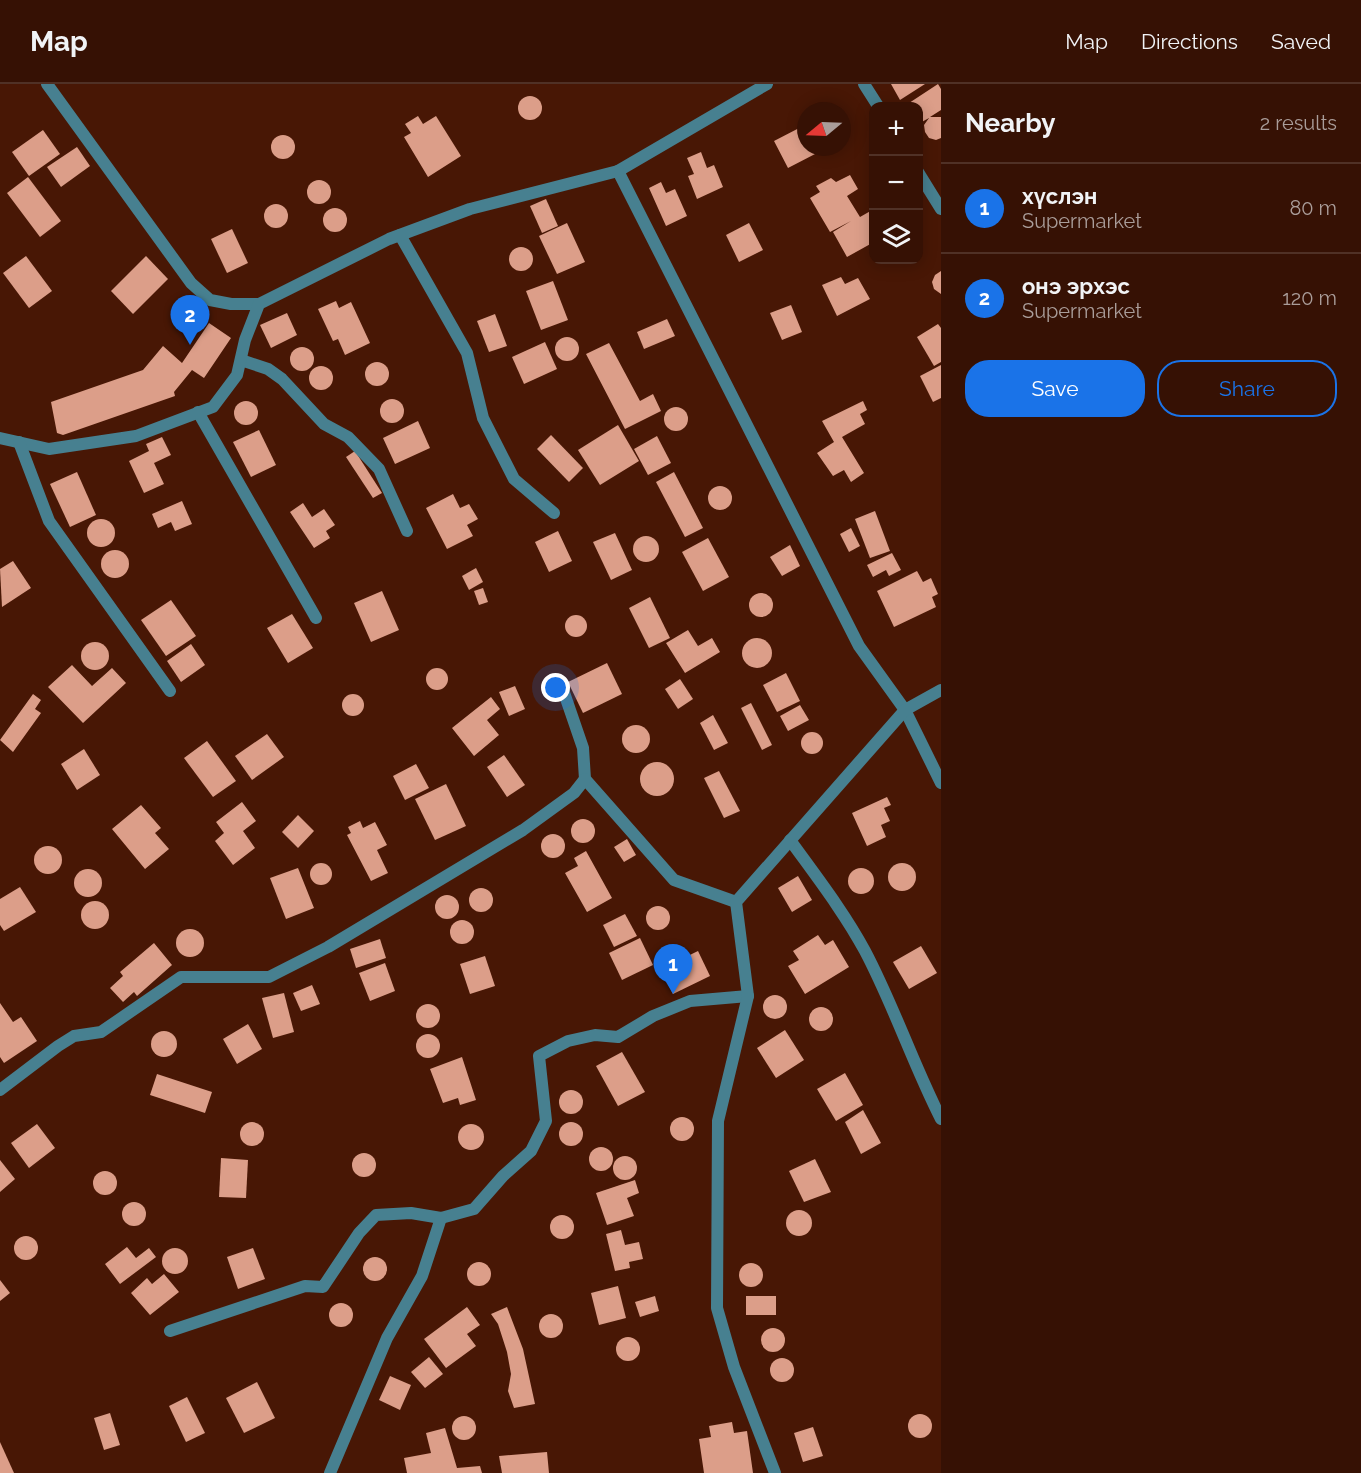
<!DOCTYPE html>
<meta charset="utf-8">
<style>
:root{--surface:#361104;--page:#3d1a0e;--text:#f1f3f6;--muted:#aa9d9a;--line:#503126;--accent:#1a73e8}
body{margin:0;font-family:Raleway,sans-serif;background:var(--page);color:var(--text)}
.controls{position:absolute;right:18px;top:18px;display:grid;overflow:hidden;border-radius:12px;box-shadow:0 3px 15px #0003}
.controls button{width:54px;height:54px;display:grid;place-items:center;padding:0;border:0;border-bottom:2px solid var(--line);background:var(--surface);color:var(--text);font:30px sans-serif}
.compass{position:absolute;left:797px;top:18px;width:54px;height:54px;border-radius:50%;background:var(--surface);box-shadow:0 3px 15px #0003;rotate:251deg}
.you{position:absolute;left:556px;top:604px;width:21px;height:21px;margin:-15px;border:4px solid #fff;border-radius:50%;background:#1a73e8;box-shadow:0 0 0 9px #1a73e833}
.badge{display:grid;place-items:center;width:39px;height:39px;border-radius:50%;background:var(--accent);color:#fff;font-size:20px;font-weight:700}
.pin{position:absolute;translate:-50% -50px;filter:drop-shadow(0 2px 3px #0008)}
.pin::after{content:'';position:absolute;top:32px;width:21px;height:18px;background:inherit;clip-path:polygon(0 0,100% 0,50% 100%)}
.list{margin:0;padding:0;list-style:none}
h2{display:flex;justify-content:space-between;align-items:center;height:78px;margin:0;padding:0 24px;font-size:26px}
h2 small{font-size:20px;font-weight:400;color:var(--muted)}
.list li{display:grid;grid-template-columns:39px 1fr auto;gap:18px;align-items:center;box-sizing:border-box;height:90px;padding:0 24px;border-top:2px solid var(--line)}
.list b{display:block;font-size:22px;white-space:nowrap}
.list p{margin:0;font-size:20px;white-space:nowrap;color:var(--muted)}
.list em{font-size:20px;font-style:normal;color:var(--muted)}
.actions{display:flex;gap:12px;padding:18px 24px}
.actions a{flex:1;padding:14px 0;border:2px solid var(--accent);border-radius:24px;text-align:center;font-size:21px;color:var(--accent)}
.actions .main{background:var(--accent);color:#fff}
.icon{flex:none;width:33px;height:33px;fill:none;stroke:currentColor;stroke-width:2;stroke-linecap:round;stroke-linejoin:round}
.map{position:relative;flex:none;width:941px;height:1389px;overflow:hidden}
header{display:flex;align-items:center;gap:36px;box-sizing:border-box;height:84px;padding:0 30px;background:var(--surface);border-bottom:2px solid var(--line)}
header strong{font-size:28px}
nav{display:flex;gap:33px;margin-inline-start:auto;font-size:21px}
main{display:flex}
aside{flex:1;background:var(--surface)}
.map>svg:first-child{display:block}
.building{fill:#dc9e89}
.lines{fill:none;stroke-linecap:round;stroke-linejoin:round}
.lane{stroke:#478090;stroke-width:12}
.street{stroke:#478090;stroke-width:12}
</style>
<header>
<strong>Map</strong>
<nav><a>Map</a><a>Directions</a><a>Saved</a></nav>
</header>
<main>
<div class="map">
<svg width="941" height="1389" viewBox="0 0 941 1389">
<rect width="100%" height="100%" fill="#481705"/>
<g class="building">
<path d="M891 0H925L900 16Z"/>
<path d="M938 0 941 5V26L930 33H941V54L936 56 929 54 925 48 924 41 929 34 920 39 918 22 906 21Z"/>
<circle cx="530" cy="24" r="12"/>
<path d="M418 32 423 40 436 32 461 72 428 93 404 53 411 49 405 40Z"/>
<path d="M803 42 806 63H814L817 69 788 84 774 57Z"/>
<path d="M43 46 60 70 29 92 12 68Z"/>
<circle cx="283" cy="63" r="12"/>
<path d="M77 63 90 82 61 103 47 83Z"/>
<path d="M701 68 707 84 714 81 723 103 697 115 688 92 694 90 687 74Z"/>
<path d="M850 91 858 105 847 112 860 133 874 125V158L847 173 833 148 851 137 830 148 810 114 820 108 816 102 831 94 836 98Z"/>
<path d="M28 93 61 137 40 153 7 109Z"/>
<circle cx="319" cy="108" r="12"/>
<path d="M661 98 666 109 675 105 687 132 666 142 649 104Z"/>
<path d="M546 115 558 142 542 149 530 122Z"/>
<circle cx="276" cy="132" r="12"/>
<circle cx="335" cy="136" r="12"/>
<path d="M567 139 585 178 557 190 539 152Z"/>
<path d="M749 139 763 166 739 178 726 151Z"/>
<path d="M232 145 248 179 227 189 211 155Z"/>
<circle cx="521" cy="175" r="12"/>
<path d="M26 172 52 207 29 224 3 189Z"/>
<path d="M146 172 168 195 133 230 111 207Z"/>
<path d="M941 187V210L934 205 932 198 935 191Z"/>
<path d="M841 193 845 200 858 194 870 215 837 232 822 201Z"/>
<path d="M553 197 568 236 541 246 526 207Z"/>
<path d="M336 217 339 224 351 218 370 259 345 271 338 255 333 257 318 225Z"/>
<path d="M791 221 802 248 782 256 770 229Z"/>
<path d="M287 229 297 251 271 264 260 241Z"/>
<path d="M495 230 507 262 489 268 477 237Z"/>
<path d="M667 235 675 252 644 265 637 248Z"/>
<path d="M209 239 231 254 204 294 192 286 174 308 175 312 63 351 57 349 51 318 143 286 163 262 182 279Z"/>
<path d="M938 240 941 244V278L934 282 917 253Z"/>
<circle cx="567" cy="265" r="12"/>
<path d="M545 258 557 285 524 300 512 273Z"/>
<path d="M609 259 640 317 653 310 661 327 625 345 586 270Z"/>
<circle cx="302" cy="275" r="12"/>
<circle cx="377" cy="290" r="12"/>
<path d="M941 281V314L933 318 920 292Z"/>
<circle cx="321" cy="294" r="12"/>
<circle cx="392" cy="327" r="12"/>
<circle cx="246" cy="329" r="12"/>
<path d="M863 317 867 326 860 330 865 340 842 353 864 389 851 398 844 386 833 392 817 369 834 358 822 337Z"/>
<circle cx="676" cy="335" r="12"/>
<path d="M418 337 430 364 395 380 383 354Z"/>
<path d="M618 341 639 377 600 401 578 366Z"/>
<path d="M259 346 276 381 251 393 233 358Z"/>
<path d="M551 351 583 384 569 398 537 365Z"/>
<path d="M657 352 671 379 648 391 634 365Z"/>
<path d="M162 353 171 371 154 379 164 400 144 409 129 377 149 367 146 360Z"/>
<path d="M355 367 382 409 373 414 346 373Z"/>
<path d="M77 388 96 431 70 443 50 400Z"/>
<path d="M674 388 703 444 685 453 656 398Z"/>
<circle cx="720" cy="414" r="12"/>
<path d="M453 410 460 424 469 420 478 435 467 441 473 452 447 465 426 424Z"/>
<path d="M182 417 192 440 175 447 171 438 158 444 152 430Z"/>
<path d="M303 419 312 433 324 425 335 441 326 447 330 454 314 464 290 428Z"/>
<path d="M875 427 890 467 870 474 855 435Z"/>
<circle cx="101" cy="449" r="14"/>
<path d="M851 444 860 462 849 468 840 450Z"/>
<path d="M558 447 572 477 549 488 535 458Z"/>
<path d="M615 449 632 486 611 496 593 458Z"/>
<circle cx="646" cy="465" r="13"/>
<path d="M708 454 729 493 703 507 682 468Z"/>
<path d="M790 461 800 482 782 492 770 473Z"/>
<circle cx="115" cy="480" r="14"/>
<path d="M892 469 901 486 889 492 886 486 873 493 867 481Z"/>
<path d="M13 477 31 504 2 523 0 485Z"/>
<path d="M476 484 483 498 469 506 462 492Z"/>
<path d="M917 487 923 498 931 494 938 510 932 513 936 523 894 543 877 507Z"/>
<path d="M483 504 488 518 479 521 474 507Z"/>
<path d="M382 507 399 546 371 558 354 519Z"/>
<circle cx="761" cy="521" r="12"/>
<path d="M650 513 670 554 649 564 629 524Z"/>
<path d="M171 516 196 552 166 572 141 536Z"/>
<path d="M292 530 313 564 288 579 267 544Z"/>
<circle cx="576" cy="542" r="11"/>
<path d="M688 546 698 562 712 554 720 568 685 589 666 559Z"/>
<circle cx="757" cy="569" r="15"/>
<circle cx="95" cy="572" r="14"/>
<path d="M191 560 205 581 181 598 167 577Z"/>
<path d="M607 579 622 610 583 629 568 598Z"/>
<path d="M72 581 92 602 112 584 126 599 83 639 48 603Z"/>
<circle cx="437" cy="595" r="11"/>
<path d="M786 589 800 617 777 628 763 601Z"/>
<path d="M680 595 693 615 678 625 665 605Z"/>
<path d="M515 602 525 625 509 632 499 608Z"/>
<path d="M33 610 41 616 35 625 41 629 13 668 0 656Z"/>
<circle cx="353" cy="621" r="11"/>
<path d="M491 613 500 625 487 636 499 651 474 672 452 644Z"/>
<path d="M751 619 772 661 762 666 741 624Z"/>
<path d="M800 621 809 636 788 647 780 632Z"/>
<path d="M713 631 728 659 714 666 700 639Z"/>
<circle cx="636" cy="655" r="14"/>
<circle cx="812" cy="659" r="11"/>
<path d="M267 650 284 673 252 696 235 672Z"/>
<path d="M207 657 236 697 213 713 184 674Z"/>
<path d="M84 665 100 691 77 706 61 680Z"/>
<path d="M504 671 525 701 507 713 487 683Z"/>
<circle cx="657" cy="695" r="17"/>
<path d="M416 680 429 704 405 716 393 692Z"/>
<path d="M719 687 740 727 724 734 704 694Z"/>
<path d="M446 700 466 742 435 756 415 715Z"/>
<path d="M887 713 891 721 884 724 890 737 881 741 886 753 867 762 852 729Z"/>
<path d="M242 718 256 737 243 747 255 764 233 781 215 757 224 749 216 738Z"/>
<path d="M141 721 161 744 155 749 169 765 145 785 112 745Z"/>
<path d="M298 731 314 747 298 764 282 748Z"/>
<circle cx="583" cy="747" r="12"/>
<path d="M360 737 363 744 375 738 387 761 377 766 388 789 371 797 347 751 351 749 348 743Z"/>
<circle cx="553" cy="762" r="12"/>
<path d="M627 755 636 771 624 778 614 763Z"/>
<circle cx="48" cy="776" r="14"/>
<path d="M586 767 612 814 587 828 565 789 578 782 574 774Z"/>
<circle cx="902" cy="793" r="14"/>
<circle cx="321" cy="790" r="11"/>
<path d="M298 784 314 824 286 835 270 794Z"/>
<circle cx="861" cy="797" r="13"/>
<circle cx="88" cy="799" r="14"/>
<path d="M798 792 812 816 792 828 778 804Z"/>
<path d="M20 803 36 828 4 847 0 841V815Z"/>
<circle cx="481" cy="816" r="12"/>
<circle cx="447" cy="823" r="12"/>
<circle cx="95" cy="831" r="14"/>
<circle cx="658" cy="834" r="12"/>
<path d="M625 830 637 852 614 863 603 841Z"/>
<circle cx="462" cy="848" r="12"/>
<circle cx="190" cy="859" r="14"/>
<path d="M818 851 825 861 833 856 849 883 805 910 788 882 799 876 793 867Z"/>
<path d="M640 854 653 881 622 896 609 869Z"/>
<path d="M380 855 386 874 356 884 350 865Z"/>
<path d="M154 859 172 881 137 912 134 908 123 918 110 904 123 892 120 888Z"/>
<path d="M921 862 937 889 909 905 893 878Z"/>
<path d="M698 867 710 892 673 910 661 885Z"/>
<path d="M485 872 495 902 470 910 460 880Z"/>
<path d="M385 879 395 907 370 917 359 889Z"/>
<path d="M312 901 320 920 301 927 293 909Z"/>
<path d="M284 909 294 948 273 954 262 914Z"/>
<circle cx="775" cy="923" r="12"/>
<path d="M0 919 13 938 21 933 37 957 4 979 0 973Z"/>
<circle cx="428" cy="932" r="12"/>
<circle cx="821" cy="935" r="12"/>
<path d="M248 940 262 965 237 980 223 955Z"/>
<path d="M785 946 804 976 776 994 757 964Z"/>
<circle cx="164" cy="960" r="13"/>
<circle cx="428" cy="962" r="12"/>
<path d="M622 968 645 1008 618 1022 596 982Z"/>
<path d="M462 973 476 1016 460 1021 458 1014 443 1019 430 985Z"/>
<path d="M845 989 863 1021 836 1037 817 1005Z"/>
<path d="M157 990 212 1008 205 1029 150 1011Z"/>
<circle cx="571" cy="1018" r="12"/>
<path d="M863 1026 881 1059 861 1070 845 1038Z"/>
<circle cx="682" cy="1045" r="12"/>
<circle cx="571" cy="1050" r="12"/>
<circle cx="252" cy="1050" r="12"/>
<path d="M37 1040 55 1064 29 1084 11 1059Z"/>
<circle cx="471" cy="1053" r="13"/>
<circle cx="601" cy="1075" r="12"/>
<circle cx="364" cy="1081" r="12"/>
<circle cx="625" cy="1084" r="12"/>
<path d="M221 1074 248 1076 246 1114 219 1113Z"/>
<path d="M815 1075 831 1108 804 1118 789 1087Z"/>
<path d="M0 1076 15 1095 0 1108Z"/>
<circle cx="105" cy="1099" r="12"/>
<path d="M635 1096 639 1109 627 1114 634 1132 607 1141 596 1109Z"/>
<circle cx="134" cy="1130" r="12"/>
<circle cx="799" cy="1139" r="13"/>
<circle cx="562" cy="1143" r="12"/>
<path d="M621 1146 625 1161 639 1158 643 1175 629 1178 630 1184 615 1187 606 1150Z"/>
<circle cx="26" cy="1164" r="12"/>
<path d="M127 1163 136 1174 149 1164 156 1173 120 1200 105 1180Z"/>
<path d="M253 1164 265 1195 238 1205 227 1173Z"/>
<circle cx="175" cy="1177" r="13"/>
<circle cx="375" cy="1185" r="12"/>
<circle cx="479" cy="1190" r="12"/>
<circle cx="751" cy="1191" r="12"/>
<path d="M164 1190 179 1208 150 1231 131 1209 147 1194 152 1200Z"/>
<path d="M0 1196 10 1209 0 1217Z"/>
<path d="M618 1202 626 1234 599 1241 591 1209Z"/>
<path d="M655 1212 659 1227 640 1233 635 1218Z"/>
<rect x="746" y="1212" width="30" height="19"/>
<circle cx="341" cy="1231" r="12"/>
<path d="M467 1223 480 1241 467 1250 476 1262 446 1284 424 1255Z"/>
<path d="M507 1223 523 1265 535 1320 514 1324 508 1307 511 1290 507 1268 498 1240 491 1230Z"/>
<circle cx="551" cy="1242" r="12"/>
<circle cx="773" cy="1256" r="12"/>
<circle cx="628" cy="1265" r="12"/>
<path d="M429 1273 443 1290 425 1304 411 1288Z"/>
<circle cx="782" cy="1286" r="12"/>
<path d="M390 1292 411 1301 400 1326 379 1316Z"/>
<path d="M257 1298 275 1334 244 1349 226 1314Z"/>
<path d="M187 1313 205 1349 186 1358 169 1322Z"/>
<path d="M110 1329 120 1361 104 1366 94 1334Z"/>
<circle cx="920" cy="1342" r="12"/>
<circle cx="464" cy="1344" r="12"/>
<path d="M732 1338 734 1349 747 1347 753 1389H704L699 1355 711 1353 709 1342Z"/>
<path d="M813 1343 823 1372 803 1378 794 1349Z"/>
<path d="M445 1344 457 1384 480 1382 482 1389H407L404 1374 431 1369 426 1349Z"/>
<path d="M0 1358 14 1389H0Z"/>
<path d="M547 1368 549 1389H502L499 1372Z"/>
</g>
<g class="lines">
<g class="lane">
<path d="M241 276 268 285 282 295 324 340 348 353 379 385 407 447"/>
<path d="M198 328 316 534"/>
</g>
<g class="street">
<path d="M47 0 191 199 210 216 231 220H259"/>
<path d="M767 0 618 87 859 562 905 626 941 699"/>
<path d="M864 0 878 22"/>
<path d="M918 88 941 125"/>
<path d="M400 151 467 269 483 334 514 395 554 429"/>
<path d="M0 354 49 365 136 352 213 323 237 291 245 256 259 220 389 155 470 125 618 87"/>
<path d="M19 358 49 437 170 607"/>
<path d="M560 597 583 664 585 695 674 796 736 818"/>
<path d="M790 756C816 792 844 828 865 867 894 922 913 980 941 1035"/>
<path d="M0 1006 58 962 74 952 101 948 181 893H269L328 863 523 746 574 709 585 695"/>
<path d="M170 1247 305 1202 323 1203 359 1149 376 1131 411 1129 441 1134 474 1125 503 1092 531 1067 546 1037 539 972 568 957 595 951 618 953 653 932 690 917 748 912"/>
<path d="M330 1389 387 1254 422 1192 441 1134"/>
<path d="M775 1389 734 1283 717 1224 718 1037 748 912 736 818 905 626 941 606"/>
</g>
</g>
</svg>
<div class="controls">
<button>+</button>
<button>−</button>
<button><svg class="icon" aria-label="layers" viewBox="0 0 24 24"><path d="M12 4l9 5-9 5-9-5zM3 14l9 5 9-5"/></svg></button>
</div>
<svg class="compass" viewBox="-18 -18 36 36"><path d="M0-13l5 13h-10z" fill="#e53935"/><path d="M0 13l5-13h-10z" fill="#aa9d9a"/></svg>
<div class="you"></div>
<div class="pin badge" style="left:673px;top:910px">1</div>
<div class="pin badge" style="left:190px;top:261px">2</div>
</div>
<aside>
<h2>Nearby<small>2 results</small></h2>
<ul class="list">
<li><span class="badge">1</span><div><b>хүслэн</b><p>Supermarket</p></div><em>80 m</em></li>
<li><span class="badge">2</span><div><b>онэ эрхэс</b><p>Supermarket</p></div><em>120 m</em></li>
</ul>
<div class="actions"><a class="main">Save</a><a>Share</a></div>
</aside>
</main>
